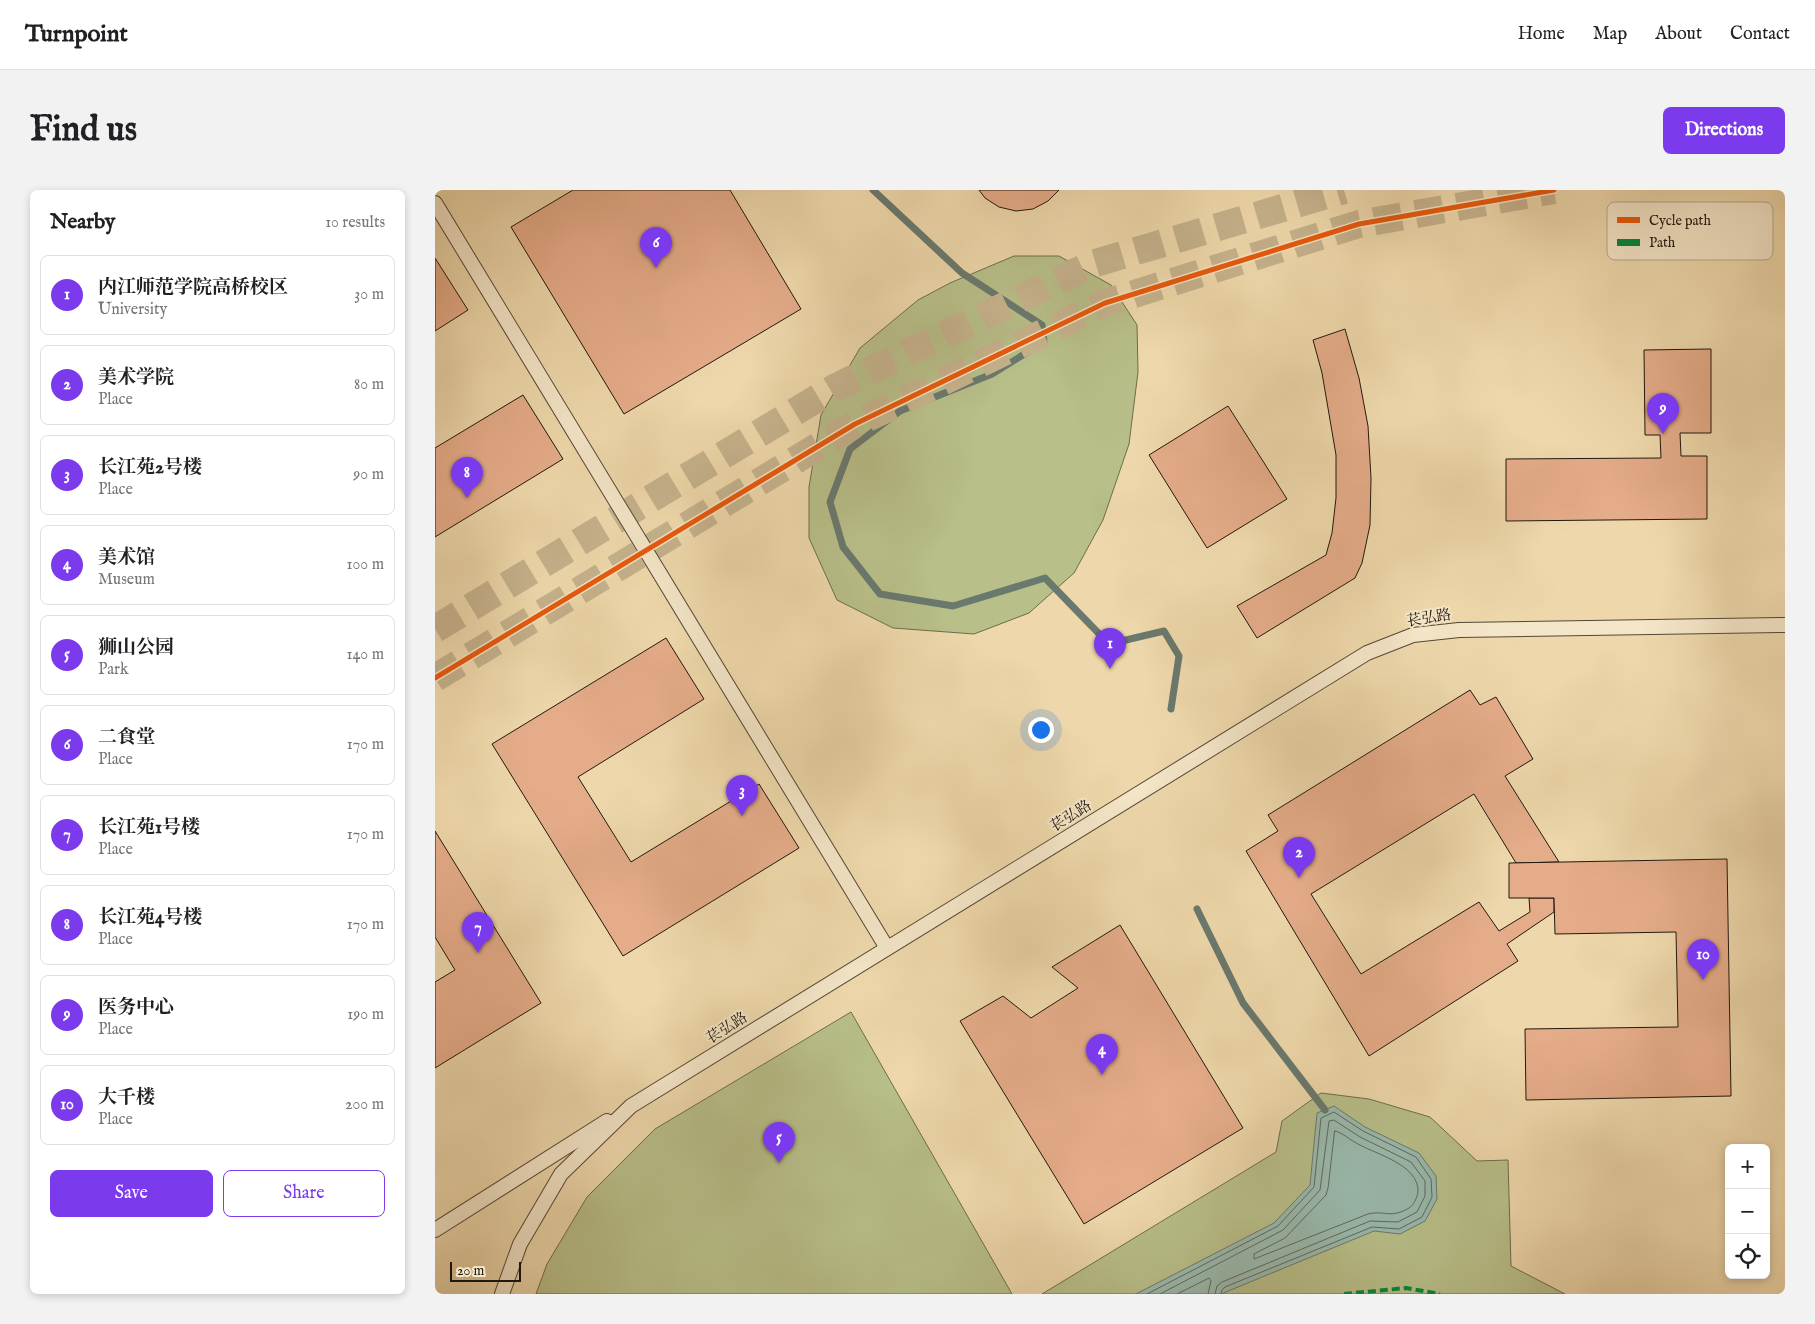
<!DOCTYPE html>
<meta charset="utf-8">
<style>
:root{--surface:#fff;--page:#f2f2f2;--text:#202124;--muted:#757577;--line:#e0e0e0;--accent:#7c3aed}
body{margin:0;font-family:"IM FELL English","Noto Serif SC",serif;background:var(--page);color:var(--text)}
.controls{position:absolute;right:15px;bottom:15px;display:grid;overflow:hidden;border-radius:8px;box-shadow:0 2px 8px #0003}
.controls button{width:45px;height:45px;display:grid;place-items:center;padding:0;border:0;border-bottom:1px solid var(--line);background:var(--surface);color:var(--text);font:25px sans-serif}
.scale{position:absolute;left:15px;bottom:12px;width:71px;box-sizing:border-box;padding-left:5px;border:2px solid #21180f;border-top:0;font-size:14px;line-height:18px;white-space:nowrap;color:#21180f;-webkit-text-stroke:4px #f4e6c8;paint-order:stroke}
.you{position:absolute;left:605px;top:539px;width:18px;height:18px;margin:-12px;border:4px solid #fff;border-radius:50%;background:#1a73e8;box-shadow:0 0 0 8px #1a73e833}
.badge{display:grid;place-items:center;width:32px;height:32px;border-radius:50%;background:var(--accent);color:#fff;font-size:16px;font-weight:700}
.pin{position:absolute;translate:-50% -41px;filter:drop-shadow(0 1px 2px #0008)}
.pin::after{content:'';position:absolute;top:26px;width:18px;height:15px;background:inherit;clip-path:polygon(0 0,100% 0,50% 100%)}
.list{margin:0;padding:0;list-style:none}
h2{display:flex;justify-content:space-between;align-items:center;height:65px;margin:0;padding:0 20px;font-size:21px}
h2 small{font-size:16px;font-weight:400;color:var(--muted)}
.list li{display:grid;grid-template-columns:32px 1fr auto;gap:15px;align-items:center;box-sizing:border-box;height:80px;margin:0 10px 10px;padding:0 10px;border:1px solid var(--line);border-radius:8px}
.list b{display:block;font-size:19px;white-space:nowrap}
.list p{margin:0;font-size:16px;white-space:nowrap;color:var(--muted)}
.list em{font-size:16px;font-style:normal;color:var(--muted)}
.actions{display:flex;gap:10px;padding:15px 20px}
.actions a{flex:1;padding:11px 0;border:1px solid var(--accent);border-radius:8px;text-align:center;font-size:18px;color:var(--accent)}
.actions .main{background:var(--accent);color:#fff}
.icon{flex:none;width:28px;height:28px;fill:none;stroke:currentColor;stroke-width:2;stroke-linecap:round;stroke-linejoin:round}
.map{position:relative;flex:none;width:1350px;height:1104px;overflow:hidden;border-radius:8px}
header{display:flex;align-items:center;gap:30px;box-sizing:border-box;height:70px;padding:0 25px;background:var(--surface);border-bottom:1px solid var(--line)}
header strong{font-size:24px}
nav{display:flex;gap:28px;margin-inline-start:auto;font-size:18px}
.intro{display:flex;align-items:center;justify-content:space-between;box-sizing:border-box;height:120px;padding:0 30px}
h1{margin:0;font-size:35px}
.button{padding:12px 22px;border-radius:8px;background:var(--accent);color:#fff;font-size:18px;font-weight:700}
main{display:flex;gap:30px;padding:0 30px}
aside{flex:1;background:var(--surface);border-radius:8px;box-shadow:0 2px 8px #0003}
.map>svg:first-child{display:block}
.green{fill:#b8bf89;stroke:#6c6c4c}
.water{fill:#99b9ad;stroke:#69796e}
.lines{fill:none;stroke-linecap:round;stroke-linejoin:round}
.shore{stroke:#5d685e;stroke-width:1}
.stream{stroke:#69796e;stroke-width:7}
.building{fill:#e5ac89;stroke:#21180f}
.tertiary-tunnel{stroke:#c5b28c;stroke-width:28;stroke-dasharray:28 14;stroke-linecap:butt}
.service-casing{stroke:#544836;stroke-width:16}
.service{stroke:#f4e6c8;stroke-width:14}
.quiet{stroke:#00873e;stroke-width:4;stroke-dasharray:8 4;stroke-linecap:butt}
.cycleway-casing{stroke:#f4e6c8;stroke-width:8}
.cycleway{stroke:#e8590c;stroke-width:5}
.labels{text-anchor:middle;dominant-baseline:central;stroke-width:4;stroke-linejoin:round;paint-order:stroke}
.street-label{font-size:15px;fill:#21180f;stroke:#f4e6c8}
.key{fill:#f4e6c8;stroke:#b5a890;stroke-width:1}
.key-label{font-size:14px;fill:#21180f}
</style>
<header>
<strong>Turnpoint</strong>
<nav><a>Home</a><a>Map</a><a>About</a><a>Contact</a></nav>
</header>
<div class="intro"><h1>Find us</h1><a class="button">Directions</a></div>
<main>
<aside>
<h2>Nearby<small>10 results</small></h2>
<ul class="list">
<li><span class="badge">1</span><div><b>内江师范学院高桥校区</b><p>University</p></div><em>30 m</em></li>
<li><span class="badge">2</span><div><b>美术学院</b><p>Place</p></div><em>80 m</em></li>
<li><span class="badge">3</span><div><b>长江苑2号楼</b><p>Place</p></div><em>90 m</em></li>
<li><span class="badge">4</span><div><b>美术馆</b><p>Museum</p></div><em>100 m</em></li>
<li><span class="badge">5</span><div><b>狮山公园</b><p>Park</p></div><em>140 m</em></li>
<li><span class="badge">6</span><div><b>二食堂</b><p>Place</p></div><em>170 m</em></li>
<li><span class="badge">7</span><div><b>长江苑1号楼</b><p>Place</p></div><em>170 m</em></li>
<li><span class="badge">8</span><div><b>长江苑4号楼</b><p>Place</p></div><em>170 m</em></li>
<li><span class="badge">9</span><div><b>医务中心</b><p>Place</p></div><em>190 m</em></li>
<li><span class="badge">10</span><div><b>大千楼</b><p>Place</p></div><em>200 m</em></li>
</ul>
<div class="actions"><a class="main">Save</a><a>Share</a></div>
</aside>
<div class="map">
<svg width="1350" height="1104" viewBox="0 0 1350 1104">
<rect width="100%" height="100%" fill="#eed8ab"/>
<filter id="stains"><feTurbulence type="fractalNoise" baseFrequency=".004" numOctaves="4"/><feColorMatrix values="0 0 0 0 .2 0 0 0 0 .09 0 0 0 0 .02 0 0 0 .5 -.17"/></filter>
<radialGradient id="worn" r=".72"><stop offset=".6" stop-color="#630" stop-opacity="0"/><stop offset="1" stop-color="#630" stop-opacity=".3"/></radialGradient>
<g class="green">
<path d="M579 66H624L676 95 702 135 703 182 694 254 668 330 639 383 594 423 539 444 458 438 402 410 374 348V297L386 225 425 158 483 110 515 93Z"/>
<path d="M416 822 577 1104H101L112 1074 152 1007 220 939Z"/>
<path d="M886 903 934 909 995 927 1042 971 1073 970 1076 1076 1130 1104H607L841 962 847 931Z"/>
</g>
<path class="water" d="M899 916 930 937 984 963 1001 986 1002 1009 990 1031 965 1044 939 1041 786 1104H701L839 1033 875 995 882 923Z"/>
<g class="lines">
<g class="shore">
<path d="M900 941C908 943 915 950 923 954 943 965 984 975 983 1002 982 1008 978 1016 974 1018 956 1029 949 1020 933 1024L819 1069V1064L850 1048 891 1005 893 998Z"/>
<path d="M712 1104 843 1036 879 997 886 928 899 922 928 941 981 967 996 989 997 1007 987 1027 964 1039 937 1037 790 1097 787 1100 786 1104"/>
<path d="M725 1104 848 1040 885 1000 894 931 899 930 925 947 976 972 990 991V1006L982 1022 963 1032 935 1031 787 1092 782 1096 780 1104"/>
<path d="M742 1104 774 1088 776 1091 773 1104"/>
</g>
<g class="stream">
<path d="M438 0 527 83 607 135 609 152 557 184 465 221 415 259 395 312 408 357 445 404 518 416 610 388 674 454 729 441 744 466 736 519"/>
<path d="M762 719 808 813 890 920"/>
</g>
</g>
<g class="building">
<path d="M138 0H295L366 119 189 224 76 37Z"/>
<path d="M544 0H624L613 11 598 19 581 21 564 17 550 8Z"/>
<path d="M0 68 33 120 0 141Z"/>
<path d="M910 139 924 188 933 236 936 288 935 335 927 373 920 388 822 448 802 416 891 365 897 343 901 308V265L887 183 878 150Z"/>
<path d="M1276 159V243H1245L1246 266H1272V329L1071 331V269L1226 268 1225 245H1210L1209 160Z"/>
<path d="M88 205 128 269 0 347V258Z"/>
<path d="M793 216 852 309 772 358 714 265Z"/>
<path d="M231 448 269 509 143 587 196 672 324 594 364 658 188 766 57 554Z"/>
<path d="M1035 500 1045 515 1061 507 1098 569 1070 586 1124 672 1081 673 1039 604 876 704 926 784 1044 712 1064 741 1095 722 1094 708H1119V722L1072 754 1083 771 934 866 811 661 843 641 833 625Z"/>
<path d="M0 641 106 813 0 878V792L20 780 0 747Z"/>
<path d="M1292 669 1296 906 1091 910 1090 839 1243 837 1241 742 1120 744 1119 708H1074V673Z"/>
<path d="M685 735 808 938 649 1034 525 831 568 806 596 828 643 798 617 777Z"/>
</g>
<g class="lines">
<g class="tertiary-tunnel">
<path d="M0 439 401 197 657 74 909 0"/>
<path d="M0 488 420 234 670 113 924 34 1119 0"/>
</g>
<defs>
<g id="service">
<path d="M0 13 452 758"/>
<path d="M0 1040 172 931"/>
<path d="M67 1104 85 1054 126 984 196 916 932 463 978 445 1024 440 1350 435"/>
</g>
</defs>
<use href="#service" class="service-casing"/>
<use href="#service" class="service"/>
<path class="quiet" d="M909 1104 971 1098 1005 1104"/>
<defs>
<path id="cycleway" d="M0 488 420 234 670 113 924 34 1119 0"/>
</defs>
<use href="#cycleway" class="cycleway-casing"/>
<use href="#cycleway" class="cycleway"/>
</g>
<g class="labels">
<g class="street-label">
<text transform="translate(994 428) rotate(-9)">苌弘路</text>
<text transform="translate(636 626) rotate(-32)">苌弘路</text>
<text transform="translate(292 838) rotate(-32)">苌弘路</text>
</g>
</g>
<rect x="1172" y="12" width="166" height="58" rx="8" class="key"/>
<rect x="1182" y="27" width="23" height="6" fill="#e8590c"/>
<rect x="1182" y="49" width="23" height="7" fill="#00873e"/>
<g class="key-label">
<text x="1214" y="35">Cycle path</text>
<text x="1214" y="57">Path</text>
</g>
<rect width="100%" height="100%" filter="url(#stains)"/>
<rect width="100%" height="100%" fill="url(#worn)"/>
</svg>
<div class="controls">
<button>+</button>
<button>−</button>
<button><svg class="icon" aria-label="locate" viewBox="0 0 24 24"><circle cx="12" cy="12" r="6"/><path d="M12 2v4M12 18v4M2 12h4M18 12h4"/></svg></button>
</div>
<div class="scale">20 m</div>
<div class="you"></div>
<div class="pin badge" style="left:675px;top:479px">1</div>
<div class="pin badge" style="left:864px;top:688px">2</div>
<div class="pin badge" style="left:307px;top:626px">3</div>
<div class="pin badge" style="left:667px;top:885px">4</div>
<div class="pin badge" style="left:344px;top:973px">5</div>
<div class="pin badge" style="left:221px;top:78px">6</div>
<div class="pin badge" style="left:43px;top:763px">7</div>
<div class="pin badge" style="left:32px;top:308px">8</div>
<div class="pin badge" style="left:1228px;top:244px">9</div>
<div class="pin badge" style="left:1268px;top:790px">10</div>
</div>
</main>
